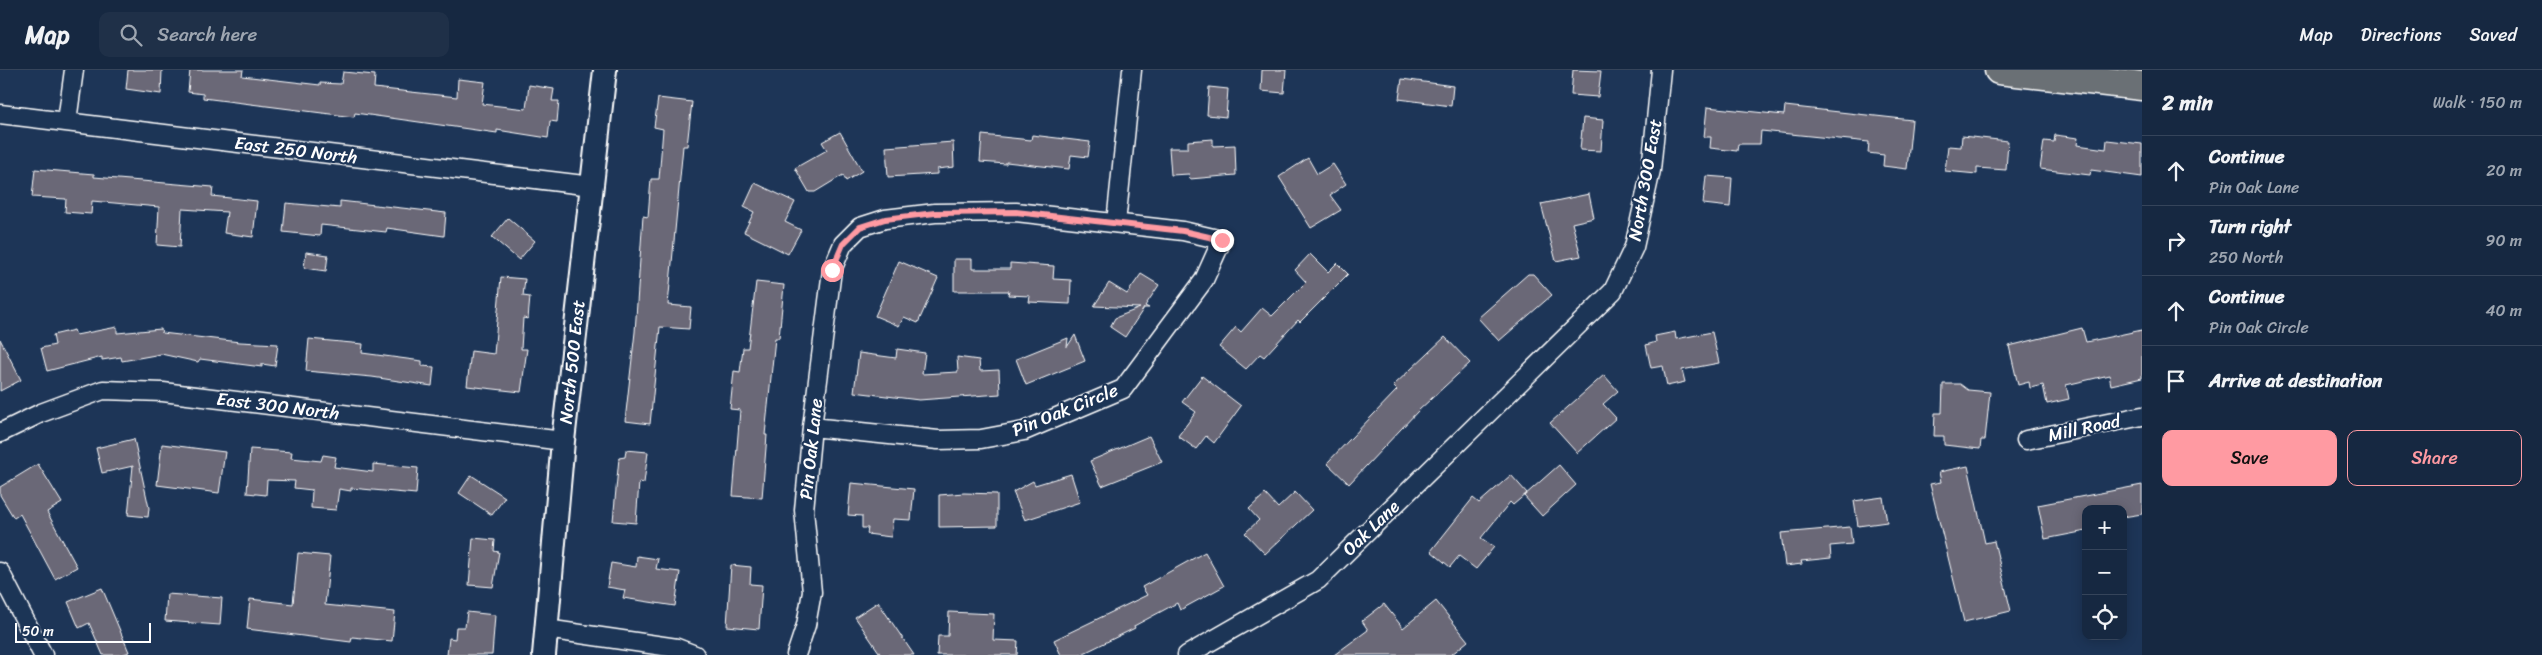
<!DOCTYPE html>
<meta charset="utf-8">
<style>
:root{--surface:#162841;--page:#1f3048;--text:#f1f3f6;--muted:#9ea6b1;--line:#35445a;--accent:#ff9aa2}
body{margin:0;font-family:Sriracha,sans-serif;background:var(--page);color:var(--text)}
.controls{position:absolute;right:15px;bottom:15px;display:grid;overflow:hidden;border-radius:10px;box-shadow:0 2px 12px #0003}
.controls button{width:45px;height:45px;display:grid;place-items:center;padding:0;border:0;border-bottom:1px solid var(--line);background:var(--surface);color:var(--text);font:25px sans-serif}
.scale{position:absolute;left:15px;bottom:12px;width:136px;box-sizing:border-box;padding-left:5px;border:2px solid #fff;border-top:0;font-size:14px;line-height:18px;white-space:nowrap;color:#fff;-webkit-text-stroke:4px #1d3557;paint-order:stroke}
.stop{position:absolute;width:15px;height:15px;margin:-11px;border:4px solid #ff9aa2;border-radius:50%;background:#fff}
.stop.end{background:#ff9aa2;border-color:#fff;box-shadow:0 1px 5px #0008}
.list{margin:0;padding:0;list-style:none}
h2{display:flex;justify-content:space-between;align-items:center;height:65px;margin:0;padding:0 20px;font-size:21px}
h2 small{font-size:16px;font-weight:400;color:var(--muted)}
.list li{display:grid;grid-template-columns:32px 1fr auto;gap:15px;align-items:center;box-sizing:border-box;height:70px;padding:0 20px;border-top:1px solid var(--line)}
.list b{display:block;font-size:19px;white-space:nowrap}
.list p{margin:0;font-size:16px;white-space:nowrap;color:var(--muted)}
.list em{font-size:16px;font-style:normal;color:var(--muted)}
.actions{display:flex;gap:10px;padding:15px 20px}
.actions a{flex:1;padding:11px 0;border:1px solid var(--accent);border-radius:10px;text-align:center;font-size:18px;color:var(--accent)}
.actions .main{background:var(--accent);color:#111}
.icon{flex:none;width:28px;height:28px;fill:none;stroke:currentColor;stroke-width:2;stroke-linecap:round;stroke-linejoin:round}
.map{position:relative;flex:none;width:2142px;height:585px;overflow:hidden}
header{display:flex;align-items:center;gap:30px;box-sizing:border-box;height:70px;padding:0 25px;background:var(--surface);border-bottom:1px solid var(--line)}
header strong{font-size:24px}
nav{display:flex;gap:28px;margin-inline-start:auto;font-size:18px}
.search{width:350px;height:45px;background:var(--page);display:flex;align-items:center;gap:12px;box-sizing:border-box;padding:0 18px;border-radius:10px;color:var(--muted);font-size:19px}
main{display:flex}
aside{flex:1;background:var(--surface)}
.map>svg:first-child{display:block}
.building{fill:#6b6777;stroke:#fff}
.lines{fill:none;stroke-linecap:round;stroke-linejoin:round}
.minor-casing{stroke:#fff;stroke-width:21}
.tertiary-casing{stroke:#fff;stroke-width:26}
.primary-casing{stroke:#fff;stroke-width:31}
.minor{stroke:#1d3557;stroke-width:18}
.tertiary{stroke:#1d3557;stroke-width:22}
.primary{stroke:#6a7074;stroke-width:28}
.route{stroke:#ff9aa2;stroke-width:6}
.labels{text-anchor:middle;dominant-baseline:central;stroke-width:4;stroke-linejoin:round;paint-order:stroke}
.street-label{font-size:18px;fill:#fff;stroke:#1d3557}
</style>
<header>
<strong>Map</strong>
<div class="search"><svg class="icon" aria-label="search" viewBox="0 0 24 24"><circle cx="10" cy="10" r="6"/><path d="M15 15l6 6"/></svg>Search here</div>
<nav><a>Map</a><a>Directions</a><a>Saved</a></nav>
</header>
<main>
<div class="map">
<svg width="2142" height="585" viewBox="0 0 2142 585">
<rect width="100%" height="100%" fill="#1d3557"/>
<filter id="ink" filterUnits="userSpaceOnUse"><feTurbulence type="fractalNoise" baseFrequency=".02" numOctaves="2"/><feDisplacementMap in="SourceGraphic" scale="10" xChannelSelector="R" yChannelSelector="G"/><feConvolveMatrix kernelMatrix="1 2 1 2 8 2 1 2 1" color-interpolation-filters="sRGB"/></filter>
<g filter="url(#ink)">
<g class="building">
<path d="M128 0H162L161 24 126 19Z"/>
<path d="M190 0H243L242 6 320 15V13L341 14 343 2 375 5 374 18 457 27 458 9 485 12 482 34 526 39 529 15 554 19 552 31H559L557 52 550 51 548 68 497 60V63L355 43 354 47 203 28V24L188 22Z"/>
<path d="M1262 0H1286L1284 23 1261 21Z"/>
<path d="M1573 0 1601 1 1598 27 1571 25Z"/>
<path d="M1402 9 1453 16 1451 36 1399 29Z"/>
<path d="M1209 17 1228 19 1226 47 1207 45Z"/>
<path d="M658 28 692 32 687 76H683L668 235 691 237 689 259 660 257 650 354 625 351 635 262 643 146 648 147 651 109H659L663 59 654 57Z"/>
<path d="M1785 36 1912 50 1907 99 1883 96 1884 85 1868 83 1869 72 1761 61 1760 74H1738L1737 81 1710 78 1711 67H1704L1707 37 1784 45Z"/>
<path d="M1583 48 1603 50 1601 81 1580 80Z"/>
<path d="M840 62 862 101 846 111 843 105 815 122H809L795 98 827 80 822 72Z"/>
<path d="M982 65 1031 70 1032 65 1090 72 1088 87 1071 85 1069 99 1006 92V94L980 92Z"/>
<path d="M2055 65 2078 68 2077 75 2106 79 2107 70 2142 74V107L2091 100 2090 105 2040 99 2044 71 2054 72Z"/>
<path d="M1962 66 2008 71 2006 100 1977 98V104L1945 101 1948 76 1961 77Z"/>
<path d="M1213 69V76L1235 75 1236 105 1190 109 1189 104 1171 105 1169 78H1188V71Z"/>
<path d="M953 72 954 97 937 99V104L888 107 886 77Z"/>
<path d="M1308 88 1317 104 1333 94 1346 114 1330 125 1341 140 1311 158 1279 107Z"/>
<path d="M35 99 94 104V107L213 117 212 126 257 131 253 167 224 163 227 142 182 139 180 177 157 175 159 137 92 131 91 144 65 142 66 129 32 127Z"/>
<path d="M1706 106 1732 108 1730 137 1703 134Z"/>
<path d="M755 113 795 132 785 152 801 160 788 184 744 162 754 142 744 137Z"/>
<path d="M1589 124 1594 148 1572 153 1581 186 1556 191 1541 134Z"/>
<path d="M340 131 446 143 444 166 387 158 386 162 321 155 320 166 283 162 286 133 340 138Z"/>
<path d="M508 148 535 171 519 190 492 167Z"/>
<path d="M306 182 328 185 326 201 304 198Z"/>
<path d="M1310 184 1328 202 1337 193 1348 204 1300 252 1298 250 1264 287 1260 284 1246 299 1219 277 1236 257 1241 262 1262 238 1272 246 1306 212 1295 200Z"/>
<path d="M954 189H972V199H1010V193L1054 196 1053 209 1071 210 1070 234 1029 232 1030 226 1008 225 1009 221H954Z"/>
<path d="M899 191 938 208 918 253 904 247 899 256 875 246Z"/>
<path d="M1141 204 1159 215 1145 236 1149 238H1144L1125 267 1110 257 1115 248 1140 238 1094 236 1109 213 1127 224Z"/>
<path d="M1528 204H1533L1552 225 1499 271 1478 248Z"/>
<path d="M501 207 525 209 523 226 530 227 528 249 523 248 521 279H527L521 322 467 316 471 281 494 284Z"/>
<path d="M756 212 784 215 779 268H775L765 365H767L762 428 733 426 740 340 730 339 734 301 740 302 743 278H748Z"/>
<path d="M117 257V263L161 259 162 263 240 272 278 274 275 296 262 294V297L200 289 198 292 161 284 122 291 121 287 102 290V287L47 301 41 278 55 275 53 265 74 260 76 265Z"/>
<path d="M2082 258 2086 272 2142 260V308L2111 315 2109 305 2066 315 2069 329 2047 334 2043 315 2030 318 2029 312 2018 315 2009 276Z"/>
<path d="M1675 262 1676 269 1712 262 1719 293 1682 300 1685 312 1667 316 1663 296 1651 298 1646 275 1656 272 1655 266Z"/>
<path d="M1075 265 1085 291 1026 315 1016 289 1068 268 1067 277Z"/>
<path d="M1445 267 1470 293 1418 341 1349 414 1327 393 1397 320 1393 316Z"/>
<path d="M0 269 21 310 0 321Z"/>
<path d="M309 269 363 274 362 283 422 291V296L434 297 432 316 372 307 306 301Z"/>
<path d="M897 279 925 283 922 304 958 302 957 287 979 290 980 301 999 300 1000 324 919 330 854 322 859 283 896 288Z"/>
<path d="M1604 305 1618 321 1603 334 1616 348 1577 383 1550 353Z"/>
<path d="M1202 306 1241 336 1214 373 1206 366 1196 379 1178 366 1196 342 1182 332Z"/>
<path d="M1943 314H1960L1968 320 1990 322 1985 370H1981L1980 379 1944 375V366H1934L1935 343H1942Z"/>
<path d="M1149 366 1162 392 1102 416 1090 391Z"/>
<path d="M134 369 149 438 148 447 128 445 133 396 102 403 96 378Z"/>
<path d="M162 374 225 382 219 423 157 415Z"/>
<path d="M250 379 292 382 291 388 321 391 323 385 336 387 334 397 373 402V394L418 398 416 424 351 418V421L339 419 336 440 311 438 312 420 294 418 295 411 267 410 266 425 247 423Z"/>
<path d="M626 380 648 382 644 413 639 412 636 453 613 451 619 388 625 387Z"/>
<path d="M38 394 62 433 47 442 77 497 55 509 20 444 14 448 0 425V417Z"/>
<path d="M1559 395 1576 415 1542 446 1524 426Z"/>
<path d="M1968 396 1985 473 1994 471 2011 541 1964 552 1930 414 1941 412 1939 402Z"/>
<path d="M1071 404 1080 432 1025 450 1013 422 1033 411 1035 415Z"/>
<path d="M471 405 505 427 492 445 459 423Z"/>
<path d="M1511 405 1527 423 1513 435 1510 432 1481 468 1494 477 1476 499 1459 486 1450 497 1431 481 1473 428 1479 433Z"/>
<path d="M851 413 914 419 911 450 893 449 891 467 867 464 868 458H862V446L848 445Z"/>
<path d="M2142 415V444L2123 447V439H2086V461L2045 469 2038 435Z"/>
<path d="M1295 422 1312 440 1265 484 1245 463 1259 450 1249 439 1265 424 1278 438Z"/>
<path d="M964 423 997 424V456L939 457V425Z"/>
<path d="M1883 427 1887 452 1858 456 1854 431Z"/>
<path d="M1850 457 1852 474 1830 476 1831 488 1801 491 1802 494 1785 496 1781 463Z"/>
<path d="M473 468 495 470 494 481 499 482 493 517 469 515Z"/>
<path d="M1205 482 1224 516 1180 540 1177 533 1134 556 1135 558 1080 585H1061L1054 570 1147 525 1142 517Z"/>
<path d="M298 483 330 486 325 535 395 542 392 571 352 567 351 572 247 559 250 529 293 534Z"/>
<path d="M637 486 658 489 656 499 680 502 675 536 623 528 625 520 607 517 611 493 636 497Z"/>
<path d="M731 495 751 497 750 514 762 515 759 559 727 556Z"/>
<path d="M102 518 129 582 121 585H103L89 553 79 558 68 532Z"/>
<path d="M167 524 222 528 220 555 165 551Z"/>
<path d="M1436 531 1468 571 1451 585H1334L1368 560 1362 551 1384 534 1403 558Z"/>
<path d="M878 532 914 585H881L855 547Z"/>
<path d="M467 542 495 545 492 585H447L449 568 455 569 456 557H465Z"/>
<path d="M949 542 994 544 993 570 1018 571 1017 585H937L938 566H948Z"/>
</g>
<g class="lines">
<defs>
<g id="minor">
<path d="M0 44 592 116"/>
<path d="M67 51 74 0"/>
<path d="M1116 153 1132 0"/>
<path d="M0 363 41 343 103 320 163 322 563 371"/>
<path d="M2026 370 2142 346"/>
<path d="M0 502 43 585"/>
<path d="M546 559 677 578 695 585"/>
<path d="M796 585 806 555 812 522 804 440 812 357 832 200 843 174 860 157 885 149 935 143 1016 142 1183 161 1222 170 1204 210 1123 319 1024 361 981 369 938 370 812 357"/>
<path d="M1187 585 1318 510 1613 221 1634 177 1651 100 1661 0"/>
</g>
<path id="tertiary" d="M544 585 563 371 605 0"/>
<path id="primary" d="M1999 0 2142 16"/>
</defs>
<use href="#minor" class="minor-casing"/>
<use href="#tertiary" class="tertiary-casing"/>
<use href="#primary" class="primary-casing"/>
<use href="#minor" class="minor"/>
<use href="#tertiary" class="tertiary"/>
<use href="#primary" class="primary"/>
</g>
</g>
<g class="lines" filter="url(#ink)">
<path class="route" d="M832 200 843 174 860 157 885 149 935 143 1016 142 1183 161 1222 170"/>
</g>
<g class="labels">
<g class="street-label">
<text transform="translate(296 80) rotate(7)">East 250 North</text>
<text transform="translate(1645 110) rotate(-80)">North 300 East</text>
<text transform="translate(572 292) rotate(-84)">North 500 East</text>
<text transform="translate(278 336) rotate(7)">East 300 North</text>
<text transform="translate(1065 340) rotate(-22)">Pin Oak Circle</text>
<text transform="translate(2084 358) rotate(-12)">Mill Road</text>
<text transform="translate(811 379) rotate(-84)">Pin Oak Lane</text>
<text transform="translate(1371 458) rotate(-44)">Oak Lane</text>
</g>
</g>
</svg>
<div class="controls">
<button>+</button>
<button>−</button>
<button><svg class="icon" aria-label="locate" viewBox="0 0 24 24"><circle cx="12" cy="12" r="6"/><path d="M12 2v4M12 18v4M2 12h4M18 12h4"/></svg></button>
</div>
<div class="scale">50 m</div>
<div class="stop" style="left:832px;top:200px"></div>
<div class="stop end" style="left:1222px;top:170px"></div>
</div>
<aside>
<h2>2 min<small>Walk · 150 m</small></h2>
<ul class="list">
<li><svg class="icon" aria-label="ahead" viewBox="0 0 24 24"><path d="M12 20V5M6 11l6-6 6 6"/></svg><div><b>Continue</b><p>Pin Oak Lane</p></div><em>20 m</em></li>
<li><svg class="icon" aria-label="right" viewBox="0 0 24 24"><path d="M7 20v-9h11M14 6l5 5-5 5"/></svg><div><b>Turn right</b><p>250 North</p></div><em>90 m</em></li>
<li><svg class="icon" aria-label="ahead" viewBox="0 0 24 24"><path d="M12 20V5M6 11l6-6 6 6"/></svg><div><b>Continue</b><p>Pin Oak Circle</p></div><em>40 m</em></li>
<li><svg class="icon" aria-label="arrive" viewBox="0 0 24 24"><path d="M6 21V4h12l-3 4 3 4H6"/></svg><div><b>Arrive at destination</b></div></li>
</ul>
<div class="actions"><a class="main">Save</a><a>Share</a></div>
</aside>
</main>
